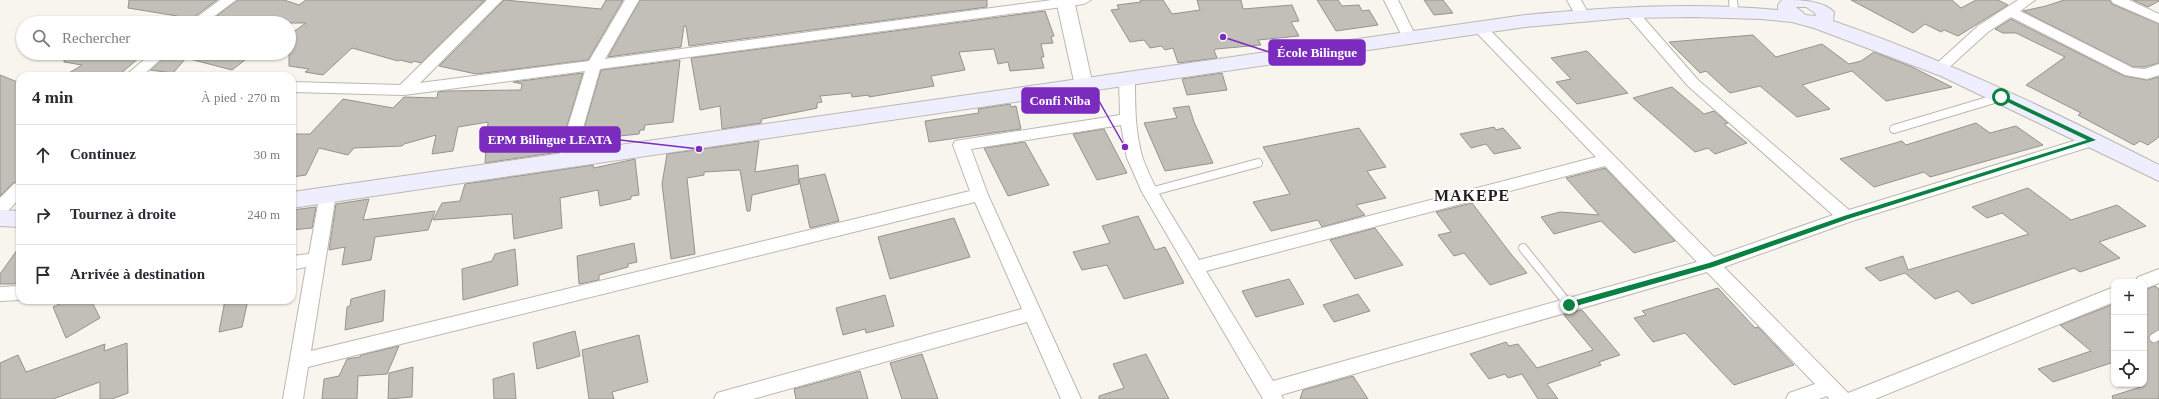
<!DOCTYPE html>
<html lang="fr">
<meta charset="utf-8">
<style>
:root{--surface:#fff;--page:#f7f7f7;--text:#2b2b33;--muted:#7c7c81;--line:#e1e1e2}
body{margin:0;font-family:"Times New Roman",serif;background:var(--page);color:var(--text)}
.controls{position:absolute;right:12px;bottom:12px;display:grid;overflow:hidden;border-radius:8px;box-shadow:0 1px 3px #0004}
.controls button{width:36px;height:36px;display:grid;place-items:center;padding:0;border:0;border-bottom:1px solid var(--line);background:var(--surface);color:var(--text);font:20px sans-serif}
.stop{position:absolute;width:12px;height:12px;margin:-9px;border:3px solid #0b8043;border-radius:50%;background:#fff}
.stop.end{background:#0b8043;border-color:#fff;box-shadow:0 1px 4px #0008}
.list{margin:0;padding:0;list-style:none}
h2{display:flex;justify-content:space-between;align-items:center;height:52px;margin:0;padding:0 16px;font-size:17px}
h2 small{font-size:13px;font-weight:400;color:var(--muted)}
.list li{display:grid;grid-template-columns:26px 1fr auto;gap:12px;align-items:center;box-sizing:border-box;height:60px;padding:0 16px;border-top:1px solid var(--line)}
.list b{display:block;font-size:15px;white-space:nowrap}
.list em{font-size:13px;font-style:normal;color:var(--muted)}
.icon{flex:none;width:22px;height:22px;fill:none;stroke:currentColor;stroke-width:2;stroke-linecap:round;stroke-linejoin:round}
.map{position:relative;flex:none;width:2159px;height:399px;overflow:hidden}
.search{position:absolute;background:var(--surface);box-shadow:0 1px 3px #0004;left:16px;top:16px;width:280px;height:44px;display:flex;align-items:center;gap:10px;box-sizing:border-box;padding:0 14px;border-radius:22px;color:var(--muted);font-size:15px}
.panel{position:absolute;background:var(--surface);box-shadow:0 1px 3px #0004;left:16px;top:72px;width:280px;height:232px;border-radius:12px}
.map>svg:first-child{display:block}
.building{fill:#c2bfb9;stroke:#95938c}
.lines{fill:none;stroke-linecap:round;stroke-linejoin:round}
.service-casing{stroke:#bbb8b1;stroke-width:10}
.minor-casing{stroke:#bbb8b1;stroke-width:2}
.tertiary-casing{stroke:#bbb8b1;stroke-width:2}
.secondary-casing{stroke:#bbb8b1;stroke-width:2}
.service{stroke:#fff;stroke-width:8}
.minor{fill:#fff;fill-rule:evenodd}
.tertiary{fill:#fff;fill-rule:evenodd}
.secondary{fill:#eeeefe;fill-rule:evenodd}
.route{fill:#0b8043}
.labels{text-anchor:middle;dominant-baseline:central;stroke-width:4;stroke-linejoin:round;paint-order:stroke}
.district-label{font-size:16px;font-weight:bold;letter-spacing:1px;fill:#201f1d;stroke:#fff}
.leader{fill:none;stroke:#7b2cbf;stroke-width:1.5}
.callout-dot{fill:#7b2cbf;stroke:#fff;stroke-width:1.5}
.callout{fill:#7b2cbf;stroke:#7b2cbf;stroke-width:1.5}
.callout-label{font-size:13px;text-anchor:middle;font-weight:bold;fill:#fff}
</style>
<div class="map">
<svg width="2159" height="399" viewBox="0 0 2159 399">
<rect width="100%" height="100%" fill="#f8f5ee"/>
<g class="building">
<path d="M129 0H217L190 20 174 18 177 16 128 8Z"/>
<path d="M237 0H284L299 5 306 0H485L421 63 414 61 412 63 400 60 398 61 352 48 323 75 305 72 309 69 289 66V35L306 23H208Z"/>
<path d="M504 0 601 9 606 0H623L588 60 476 74 439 66Z"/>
<path d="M640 0H987V7L689 46 686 26H684L681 47 608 57Z"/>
<path d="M1140 0H1163L1172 14 1200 10 1197 0H1241L1243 9 1292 5 1299 21 1291 22 1299 36 1258 40 1261 45 1216 49 1214 50 1217 58 1178 63 1173 48 1165 50 1161 46 1150 48 1144 40 1130 42 1111 10 1119 9 1117 5 1141 2Z"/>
<path d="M1317 0H1338L1342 6 1359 5 1362 11 1369 10 1378 25 1336 31Z"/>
<path d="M1424 0H1443L1453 13 1434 15Z"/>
<path d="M1851 0H1952L1961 8 1976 0H1998L2008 5 1958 36 1944 30 1941 32 1925 24 1913 33Z"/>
<path d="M2064 0H2110L2112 4 2159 24V63L2144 67H2133L2023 11 2046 6Z"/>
<path d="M2133 0H2159V1L2148 7Z"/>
<path d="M1045 11 1054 36 1051 37 1053 43 1041 44 1044 57H1041L1044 68 1010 71 1008 62 998 64 994 49 959 52 965 70 931 76 934 86 869 97V95L852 97 851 93 820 96 822 102 817 103V108L813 109 762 119 761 123 722 129 720 106 700 110 691 58Z"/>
<path d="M2011 19 2124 76 2147 80 2159 77V137L2148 145 2140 141 2134 145 2078 115 2081 113 2026 85 2065 57 2016 33H2003L1995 29Z"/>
<path d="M1753 35 1776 57 1822 44 1849 64 1861 61 1874 52 1912 67 1952 87 1886 101 1852 71 1802 85 1830 109 1797 117 1760 86 1730 93 1706 71 1700 73 1669 42Z"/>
<path d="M1587 51 1628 93 1577 104 1556 82 1571 79 1551 58Z"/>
<path d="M65 53H118L141 56 118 76H64L82 65 64 62Z"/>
<path d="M169 53H254L232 70 186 58 173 73 150 70Z"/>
<path d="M680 60 673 122 645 125 644 130H640L639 134 591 139 592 147 578 149 601 70Z"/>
<path d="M583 73 559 152 485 163 488 122 458 127 453 151 432 154 436 135 404 144 402 146 354 148 348 155 319 148 306 175 292 177V134H310L343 99 393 108 404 97 437 98 438 92 446 91 521 90 522 84 513 82Z"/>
<path d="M1222 73 1227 90 1187 95 1182 79Z"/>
<path d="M0 75 20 83V181L13 183 0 196Z"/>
<path d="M1672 87 1704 114 1714 111 1728 123 1724 124 1747 143 1715 154 1708 148 1695 152 1633 98Z"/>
<path d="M1010 104 1011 107 1016 106 1021 129 929 142 925 121 979 113 978 109Z"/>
<path d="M1189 106 1194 122 1213 163 1165 171 1144 123 1177 118 1173 108Z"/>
<path d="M1976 123 1990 133 2016 126 2043 145 1930 177 1924 172 1874 187 1840 159 1902 141 1906 145Z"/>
<path d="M1494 127 1496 130 1503 128 1521 148 1494 154 1486 144 1471 148 1460 134Z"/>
<path d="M1359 128 1386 167 1367 171 1386 198 1356 205 1365 215 1322 227 1318 220 1271 231 1253 202 1290 194 1263 147Z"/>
<path d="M1104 129 1127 173 1097 180 1073 134Z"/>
<path d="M759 141 755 172 798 165 799 184 752 195 750 211H747L740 170 704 172V175L687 178 695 254 671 259 662 184 667 154Z"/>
<path d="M1025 142 1049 185 1008 196 984 148Z"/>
<path d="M635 159 639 195 631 196V199L600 206 598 190 560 198 562 228 514 239 512 214 433 220 442 203 460 201 465 184 593 165 594 168Z"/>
<path d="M1605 168 1675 241 1634 253 1601 221 1554 234 1541 217 1560 212 1599 215 1566 178Z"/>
<path d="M825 174 839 221 810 228 799 179Z"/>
<path d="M2028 188 2071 220 2117 205 2146 226 2099 242 2120 258 2080 272 2074 268 1972 304 1958 291 1935 299 1905 273 1880 281 1865 268 1903 256 1908 270 2029 234 2002 213 1987 218 1972 207Z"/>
<path d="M369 199 363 220 435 211 428 230 375 237 371 260 342 265 345 247 329 250 336 204Z"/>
<path d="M1472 203 1511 254 1527 273 1490 285 1464 253 1454 256 1438 235 1451 232 1436 212Z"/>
<path d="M316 207 312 228 292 230V210Z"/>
<path d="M1138 216 1155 250 1165 247 1184 283 1124 299 1107 265 1082 270 1073 252 1110 243 1102 226Z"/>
<path d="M954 218 970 257 890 279 878 237Z"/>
<path d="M1375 228 1403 265 1355 279 1330 240Z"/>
<path d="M634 243 637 262 628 264V267L599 275V280L579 284 577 256Z"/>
<path d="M20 246V278L15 284H0V274Z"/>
<path d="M515 249 518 285 463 300 462 269 492 261 495 254Z"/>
<path d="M1289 279 1304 304 1256 317 1242 291Z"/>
<path d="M2155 286 2159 289V330L2151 334 2149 338 2152 343 2159 341V399H2113L2112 396 2144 386V290Z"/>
<path d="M1718 288 1755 328 1758 327 1794 365 1734 385 1685 333 1653 342 1634 318 1646 315 1642 311Z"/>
<path d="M385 290 383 321 345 330 347 307 350 306 351 299Z"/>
<path d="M1358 294 1370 311 1334 322 1323 305Z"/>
<path d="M885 295 894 326 866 333 865 329 843 335 836 308Z"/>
<path d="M68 300H91L100 318 66 338 53 307Z"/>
<path d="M225 300H248L242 327 219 332Z"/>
<path d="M2114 304V362L2053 382 2038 369 2091 351 2060 325Z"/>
<path d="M1582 310 1620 355 1599 362 1601 365 1547 384 1558 399H1538L1522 374 1508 378 1505 374 1489 379 1470 354 1506 342 1509 346 1518 344 1537 368 1593 350 1564 315Z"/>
<path d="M575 331 580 356 537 369 533 343Z"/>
<path d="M639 335 648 382 612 392 614 399H589L582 350Z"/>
<path d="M127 343 128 393 112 399H100V382L53 399H0V363L18 355 26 372 105 344 104 351Z"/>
<path d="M399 346 387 374 358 376 357 399H322L324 379 339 376 347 359 360 357 361 355Z"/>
<path d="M922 354 938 399H902L890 363Z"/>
<path d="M1146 354 1169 399H1099V396L1124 388 1113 364Z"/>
<path d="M413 367 412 397 388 399 389 373Z"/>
<path d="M860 371 868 399H796L794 389Z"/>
<path d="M514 373 516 399H494L493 379Z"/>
<path d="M1353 376 1368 399H1300L1303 390Z"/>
</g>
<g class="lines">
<defs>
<g id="service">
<path d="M1733 0 1734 12"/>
<path d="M1894 129 2001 97"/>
<path d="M1150 192 1258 163"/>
<path d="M1523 248 1569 305"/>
<path d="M2154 338 2159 335"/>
</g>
<g id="minor">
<path d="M220 0H236L205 23H189Z"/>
<path d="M487 0H502L420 83 589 61 625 0H639L605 59 1052 0H1091L1084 4 600 69 574 159 572 163 566 165 560 163 558 159 585 71 404 95 292 92V82L400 85Z"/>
<path d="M1384 0H1398L1416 37 1414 40H1404Z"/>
<path d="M1567 0H1581L1589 15 1587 18H1577Z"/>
<path d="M2018 0H2035L2020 11 2133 68 2145 69 2159 64V75L2147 79 2125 75 2011 17 1988 32 1945 71H1935L1932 68 1935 65 1978 26Z"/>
<path d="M2111 0H2129L2159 14V23L2113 3Z"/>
<path d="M1631 8 1636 9 1698 80 1849 210 2093 135 2099 136 2101 140 2099 144 1852 221 1724 267 1848 393 2114 287V302L1875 399H1829L1827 396 1819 399H1786L1789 393 1815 384 1707 272 1281 395 1283 399H1263L1142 192 1127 158 1121 125 971 149 988 195 1081 399H1061L1027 322 753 399H714L717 393 724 391 1022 309 975 202 308 367 303 399H283L306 267 292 270V256L309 254 320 194 322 190 328 188 334 190 336 194 311 351 970 191 953 145 955 141 1120 115 1119 80 1122 77H1132L1135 80C1135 106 1135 134 1143 159 1156 195 1180 227 1199 260L1596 157 1475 31 1473 28 1475 25H1485L1714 257 1833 215 1688 86 1624 12 1626 9ZM1605 166 1697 262 1273 381 1206 271Z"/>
<path d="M152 53H168L142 76H125Z"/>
<path d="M20 182V198L6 213 0 215V198L14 184Z"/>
<path d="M2159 269V283L2144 289V282H2135L2138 277Z"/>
<path d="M20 286V300L0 301V287Z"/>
</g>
<path id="tertiary" d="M1056 0H1074L1093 86 1091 90 1084 92 1077 90 1075 86Z"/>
<g id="secondary">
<path d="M1782 0C1800 0 1822 0 1834 12L1833 21C1946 60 2053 111 2159 165V181L1941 76 1814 28 1792 22 1761 19 1694 17 1626 18 1525 27 292 208V192L1525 15C1609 7 1694 2 1778 10V5ZM1796 7H1806L1815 13 1816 16 1806 15Z"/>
<path d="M0 210 20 211V227L0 226Z"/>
</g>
</defs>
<use href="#service" class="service-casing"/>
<use href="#minor" class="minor-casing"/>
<use href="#tertiary" class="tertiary-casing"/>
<use href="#secondary" class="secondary-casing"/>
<use href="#service" class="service"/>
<use href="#minor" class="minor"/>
<use href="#tertiary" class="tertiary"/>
<use href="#secondary" class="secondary"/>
</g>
<path class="route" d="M2001 95 2096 140 1848 219 1713 267 1569 308 1566 305 1569 302 1709 263 1844 216 2087 140 1999 98Z"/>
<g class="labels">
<g class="district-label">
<text x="1472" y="195">MAKEPE</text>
</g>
</g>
<path class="leader" d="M1223 37L1269 52M1125 147L1099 101M699 149L620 140"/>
<g class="callout-dot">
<circle cx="1223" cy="37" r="4"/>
<circle cx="1125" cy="147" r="4"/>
<circle cx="699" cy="149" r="4"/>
</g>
<g class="callout">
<rect x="1269" y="40" width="96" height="25" rx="4"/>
<rect x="1022" y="88" width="77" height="25" rx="4"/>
<rect x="480" y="127" width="140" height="25" rx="4"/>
</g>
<g class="callout-label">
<text x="1317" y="57">École Bilingue</text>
<text x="1060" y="105">Confi Niba</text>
<text x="550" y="144">EPM Bilingue LEATA</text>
</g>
</svg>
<div class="controls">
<button>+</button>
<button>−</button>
<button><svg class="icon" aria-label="locate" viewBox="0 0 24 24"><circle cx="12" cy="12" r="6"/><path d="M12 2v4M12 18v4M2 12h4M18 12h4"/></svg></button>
</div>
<div class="stop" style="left:2001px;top:97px"></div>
<div class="stop end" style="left:1569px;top:305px"></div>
<div class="search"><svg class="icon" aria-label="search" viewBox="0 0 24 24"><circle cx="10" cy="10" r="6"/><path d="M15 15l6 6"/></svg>Rechercher</div>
<section class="panel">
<h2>4 min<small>À pied · 270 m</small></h2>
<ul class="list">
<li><svg class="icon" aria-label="ahead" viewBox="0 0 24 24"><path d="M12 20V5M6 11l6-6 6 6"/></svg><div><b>Continuez</b></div><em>30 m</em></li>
<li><svg class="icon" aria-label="right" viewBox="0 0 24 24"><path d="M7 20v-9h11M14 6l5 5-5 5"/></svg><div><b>Tournez à droite</b></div><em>240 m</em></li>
<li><svg class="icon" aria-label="arrive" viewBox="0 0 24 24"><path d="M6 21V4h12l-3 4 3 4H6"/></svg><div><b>Arrivée à destination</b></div></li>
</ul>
</section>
</div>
